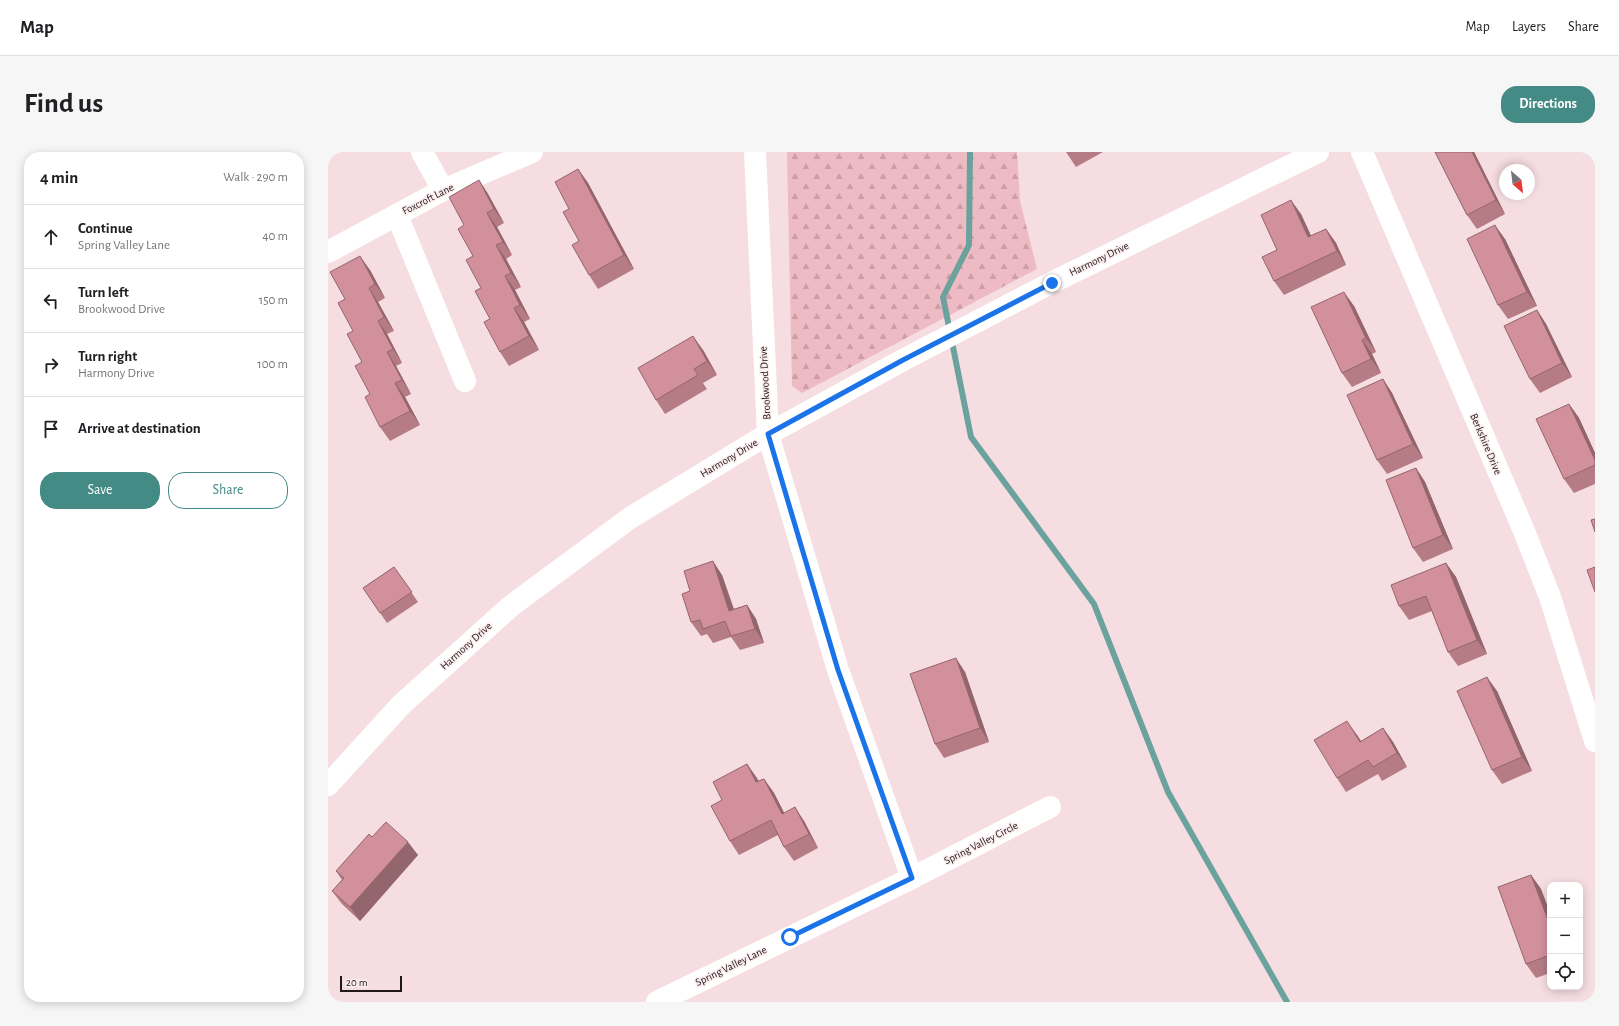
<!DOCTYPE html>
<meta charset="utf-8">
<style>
:root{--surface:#fff;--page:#f6f6f6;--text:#202124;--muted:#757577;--line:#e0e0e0;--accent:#448a85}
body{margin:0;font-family:"Alegreya Sans",sans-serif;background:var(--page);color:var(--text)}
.controls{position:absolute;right:12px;bottom:12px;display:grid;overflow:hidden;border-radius:8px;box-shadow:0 2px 10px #0003}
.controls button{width:36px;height:36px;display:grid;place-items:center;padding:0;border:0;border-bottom:1px solid var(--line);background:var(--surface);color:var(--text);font:20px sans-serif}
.compass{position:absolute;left:1171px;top:12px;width:36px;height:36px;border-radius:50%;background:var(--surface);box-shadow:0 2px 10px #0003;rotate:152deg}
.scale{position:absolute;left:12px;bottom:10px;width:62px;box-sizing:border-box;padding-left:4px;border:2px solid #201819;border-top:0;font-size:11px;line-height:14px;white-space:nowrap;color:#201819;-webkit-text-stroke:3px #fcedef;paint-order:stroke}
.stop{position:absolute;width:12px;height:12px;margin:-9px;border:3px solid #1a73e8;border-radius:50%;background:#fff}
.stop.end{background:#1a73e8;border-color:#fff;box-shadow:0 1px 4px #0008}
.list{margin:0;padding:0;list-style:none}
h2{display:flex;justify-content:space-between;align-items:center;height:52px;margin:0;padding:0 16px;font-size:17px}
h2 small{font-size:13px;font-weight:400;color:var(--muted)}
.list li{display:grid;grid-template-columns:26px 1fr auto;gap:12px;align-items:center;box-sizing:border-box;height:64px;padding:0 16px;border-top:1px solid var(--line)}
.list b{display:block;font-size:15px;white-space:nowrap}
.list p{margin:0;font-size:13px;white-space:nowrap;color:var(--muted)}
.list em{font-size:13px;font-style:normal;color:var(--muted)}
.actions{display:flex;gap:8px;padding:12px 16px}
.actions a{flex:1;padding:9px 0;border:1px solid var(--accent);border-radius:16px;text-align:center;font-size:14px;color:var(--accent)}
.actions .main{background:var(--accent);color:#fff}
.icon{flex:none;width:22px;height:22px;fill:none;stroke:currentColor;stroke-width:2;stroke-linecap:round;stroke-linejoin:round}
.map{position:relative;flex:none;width:1267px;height:850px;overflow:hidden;border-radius:16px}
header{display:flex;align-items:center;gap:24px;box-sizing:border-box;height:56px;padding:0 20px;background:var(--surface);border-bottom:1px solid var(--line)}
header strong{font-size:19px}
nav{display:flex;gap:22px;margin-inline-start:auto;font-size:14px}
.intro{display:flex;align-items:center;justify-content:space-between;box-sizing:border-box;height:96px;padding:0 24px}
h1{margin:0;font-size:28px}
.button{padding:10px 18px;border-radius:16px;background:var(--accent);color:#fff;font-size:14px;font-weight:700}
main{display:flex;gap:24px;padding:0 24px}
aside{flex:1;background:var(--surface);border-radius:16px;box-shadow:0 2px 10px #0003}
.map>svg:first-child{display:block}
.forest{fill:url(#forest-firs)}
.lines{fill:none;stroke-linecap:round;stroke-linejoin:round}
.stream{stroke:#6ba29d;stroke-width:6}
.minor{stroke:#fff;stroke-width:22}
.wall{fill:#b57c86}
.shaded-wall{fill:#93656d}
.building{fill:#d2909c;stroke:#93656d}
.route{stroke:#1a73e8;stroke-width:5}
.labels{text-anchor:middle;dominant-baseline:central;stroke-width:3;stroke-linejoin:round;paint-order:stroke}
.street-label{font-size:11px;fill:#201819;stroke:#fcedef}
</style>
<header>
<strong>Map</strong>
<nav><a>Map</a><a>Layers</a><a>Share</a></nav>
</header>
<div class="intro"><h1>Find us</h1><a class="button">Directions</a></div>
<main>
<aside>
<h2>4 min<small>Walk · 290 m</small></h2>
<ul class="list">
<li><svg class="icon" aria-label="ahead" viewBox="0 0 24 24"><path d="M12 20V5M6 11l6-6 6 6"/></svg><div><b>Continue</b><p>Spring Valley Lane</p></div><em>40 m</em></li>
<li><svg class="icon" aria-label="left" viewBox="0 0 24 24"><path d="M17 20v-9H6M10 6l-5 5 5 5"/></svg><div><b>Turn left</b><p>Brookwood Drive</p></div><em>150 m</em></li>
<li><svg class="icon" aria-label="right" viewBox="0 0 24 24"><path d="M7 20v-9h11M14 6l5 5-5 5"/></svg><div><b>Turn right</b><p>Harmony Drive</p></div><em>100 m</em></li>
<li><svg class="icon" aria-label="arrive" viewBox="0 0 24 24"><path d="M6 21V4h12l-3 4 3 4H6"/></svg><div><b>Arrive at destination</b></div></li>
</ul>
<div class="actions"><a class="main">Save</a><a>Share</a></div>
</aside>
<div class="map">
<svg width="1267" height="850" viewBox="0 0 1267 850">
<defs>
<pattern id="forest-firs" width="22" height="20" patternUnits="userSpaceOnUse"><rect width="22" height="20" fill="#eebac3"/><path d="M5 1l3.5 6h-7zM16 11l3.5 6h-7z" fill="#cc9fa7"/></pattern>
</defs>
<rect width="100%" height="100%" fill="#f6dde1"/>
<path class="forest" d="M459 0H689L692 49 709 117 474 241 464 234Z"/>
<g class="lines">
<path class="stream" d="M642 0 641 93 615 145 643 285 766 452 840 640 959 850"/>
<g class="minor">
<path d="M94 0 115 38"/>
<path d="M427 0 440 282 510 518 584 726"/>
<path d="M1034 0 1196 379 1222 445 1267 589"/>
<path d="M69 63 137 229"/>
<path d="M0 100 115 38 204 0"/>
<path d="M0 633 73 553 183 454 302 366 440 282 575 208 723 131 990 0"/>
<path d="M329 850 584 726 722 655"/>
</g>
</g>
<g class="wall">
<path d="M738 0H775L748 15Z"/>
<path d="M1107 0H1146L1177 62 1149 77 1139 63Z"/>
<path d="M250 17 260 31 306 117 270 137 261 123 241 57Z"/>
<path d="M151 28 160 42 176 71 169 75 184 103 178 107 193 135 187 138 202 167 196 170 211 198 181 214 172 200 162 167 136 73Z"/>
<path d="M973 62 983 84 998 77 1008 91 1018 113 956 143 946 129 949 98Z"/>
<path d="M1177 87 1209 154 1180 167 1170 153Z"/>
<path d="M42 118 57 146 50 150 66 179 59 182 74 211 68 214 83 242 77 245 92 273 62 289 52 275 42 242 17 147Z"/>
<path d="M1026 154 1048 200 1044 202 1053 221 1024 235 1014 221Z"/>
<path d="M1209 158 1218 172 1244 225 1212 241 1202 227Z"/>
<path d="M375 198 389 223 375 231 379 237 337 262 328 248Z"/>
<path d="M1055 227 1064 241 1095 306 1059 322 1049 308Z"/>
<path d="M1241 252 1251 266 1267 301V332L1246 341 1236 327Z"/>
<path d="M1088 316 1097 330 1125 397 1095 410 1085 396Z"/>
<path d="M1118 411 1128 425 1159 502 1130 514 1120 500 1104 459 1081 468 1071 454Z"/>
<path d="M66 415 90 450 59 471 35 436Z"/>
<path d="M394 423 406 457 419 453 428 467 436 491 412 498 403 485 385 491 379 482 373 484 363 470 362 439Z"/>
<path d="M637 520 661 590 616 606 607 592Z"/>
<path d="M1169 539 1204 619 1174 632 1164 618Z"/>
<path d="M1055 576 1065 590 1079 615 1054 629 1050 622 1018 640 1009 626 1029 583 1033 589Z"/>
<path d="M419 612 430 629 436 627 446 641 456 661 476 669 490 696 466 709 456 695 450 683 411 703 402 689 394 648Z"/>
<path d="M44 685 90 703 32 769 14 752 4 739 14 728 8 719Z"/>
<path d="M1203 723 1213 737 1222 761V821L1208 826 1198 812Z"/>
</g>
<g class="shaded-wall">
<path d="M1144 0H1146L1177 62 1168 48Z"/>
<path d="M250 17 260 31 306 117 296 103Z"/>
<path d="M151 28 160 42 176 71 166 57Z"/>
<path d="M963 48 973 62 990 99 980 85Z"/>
<path d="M159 61 169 75 184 103 175 90Z"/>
<path d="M1167 73 1177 87 1209 154 1199 140Z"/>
<path d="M998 77 1008 91 1018 113 1009 99Z"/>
<path d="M168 93 178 107 193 135 183 121Z"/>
<path d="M32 104 42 118 57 146 47 132Z"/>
<path d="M177 124 187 138 202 167 192 153Z"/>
<path d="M41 136 50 150 66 179 56 165Z"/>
<path d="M1016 140 1026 154 1048 200 1038 186Z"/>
<path d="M186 156 196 170 211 198 201 184Z"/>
<path d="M1209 158 1218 172 1244 225 1234 211Z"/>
<path d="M50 169 59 182 74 211 65 197Z"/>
<path d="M365 184 375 198 389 223 379 209Z"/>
<path d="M1034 188 1044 202 1053 221 1043 207Z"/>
<path d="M59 200 68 214 83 242 74 228Z"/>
<path d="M1055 227 1064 241 1095 306 1085 292Z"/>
<path d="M67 231 77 245 92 273 82 259Z"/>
<path d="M1241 252 1251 266 1267 301V308Z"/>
<path d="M1088 316 1097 330 1125 397 1115 383Z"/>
<path d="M385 409 394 423 411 473 401 459Z"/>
<path d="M1118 411 1128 425 1159 502 1149 488Z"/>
<path d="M419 453 428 467 436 491 427 477Z"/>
<path d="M628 506 637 520 661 590 652 576Z"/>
<path d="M1159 525 1169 539 1204 619 1194 605Z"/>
<path d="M1019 569 1029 583 1042 604 1032 590Z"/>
<path d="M1055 576 1065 590 1079 615 1069 601Z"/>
<path d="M419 612 429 626 438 644 428 630Z"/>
<path d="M436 627 446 641 464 676 454 662Z"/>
<path d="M467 655 476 669 490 696 481 682Z"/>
<path d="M80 690 90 703 32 769 22 755Z"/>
<path d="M1203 723 1213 737 1222 761V773Z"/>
</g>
<g class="building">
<path d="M1107 0H1144L1168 48 1139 63Z"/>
<path d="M250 17 296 103 261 123 244 93 251 89 235 60 241 57 227 30Z"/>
<path d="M151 28 166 57 159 61 175 90 168 93 183 121 177 124 192 153 186 156 201 184 172 200 156 170 162 167 147 139 153 136 138 108 145 104 130 77 136 73 121 45Z"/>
<path d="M963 48 980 85 998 77 1009 99 946 129 934 105 949 98 933 63Z"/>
<path d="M1167 73 1199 140 1170 153 1139 87Z"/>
<path d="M32 104 47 132 41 136 56 165 50 169 65 197 59 200 74 228 67 231 82 259 52 275 37 245 42 242 27 214 34 210 19 182 25 179 10 151 17 147 2 120Z"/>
<path d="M1016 140 1038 186 1034 188 1043 207 1014 221 983 155Z"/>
<path d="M1209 158 1234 211 1202 227 1176 174Z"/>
<path d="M365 184 379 209 366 217 370 223 328 248 310 216Z"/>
<path d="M1055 227 1085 292 1049 308 1019 243Z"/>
<path d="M1241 252 1267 308V313L1236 327 1208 267Z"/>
<path d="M1088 316 1115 383 1085 396 1058 328Z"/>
<path d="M1267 367V380L1263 368Z"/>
<path d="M385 409 401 459 419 453 427 477 403 484 397 469 375 477 372 468 363 470 354 442 362 439 356 419Z"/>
<path d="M1118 411 1149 488 1120 500 1098 444 1071 454 1063 433Z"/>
<path d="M66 415 84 440 52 461 35 436Z"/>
<path d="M1267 415V440L1259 418Z"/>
<path d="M628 506 652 576 607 592 582 522Z"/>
<path d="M1159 525 1194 605 1164 618 1129 539Z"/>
<path d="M1019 569 1032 590 1055 576 1069 601 1045 615 1040 608 1009 626 986 588Z"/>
<path d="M419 612 428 630 436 627 454 662 467 655 481 682 456 695 443 668 402 689 383 654 394 648 385 630Z"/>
<path d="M58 670 80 690 22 755 4 739 16 726 8 719 41 682 44 685Z"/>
<path d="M1203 723 1222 773V803L1198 812 1170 735Z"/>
</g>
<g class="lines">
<path class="route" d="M462 785 584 726 510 518 440 282 575 208 724 131"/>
</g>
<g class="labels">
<g class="street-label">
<text transform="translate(100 47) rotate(-27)">Foxcroft Lane</text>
<text transform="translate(771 107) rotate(-26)">Harmony Drive</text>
<text transform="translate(437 231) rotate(-93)">Brookwood Drive</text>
<text transform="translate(1158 292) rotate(67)">Berkshire Drive</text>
<text transform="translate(401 306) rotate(-31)">Harmony Drive</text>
<text transform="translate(138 494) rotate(-42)">Harmony Drive</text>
<text transform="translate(653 691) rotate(-27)">Spring Valley Circle</text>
<text transform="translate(403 814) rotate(-26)">Spring Valley Lane</text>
</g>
</g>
</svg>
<div class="controls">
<button>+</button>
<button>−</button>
<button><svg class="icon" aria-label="locate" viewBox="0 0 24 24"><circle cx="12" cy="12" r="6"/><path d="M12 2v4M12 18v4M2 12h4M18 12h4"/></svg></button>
</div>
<svg class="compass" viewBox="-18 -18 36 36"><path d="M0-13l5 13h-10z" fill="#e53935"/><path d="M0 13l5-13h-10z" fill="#757577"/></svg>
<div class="scale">20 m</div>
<div class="stop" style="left:462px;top:785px"></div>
<div class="stop end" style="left:724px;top:131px"></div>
</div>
</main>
